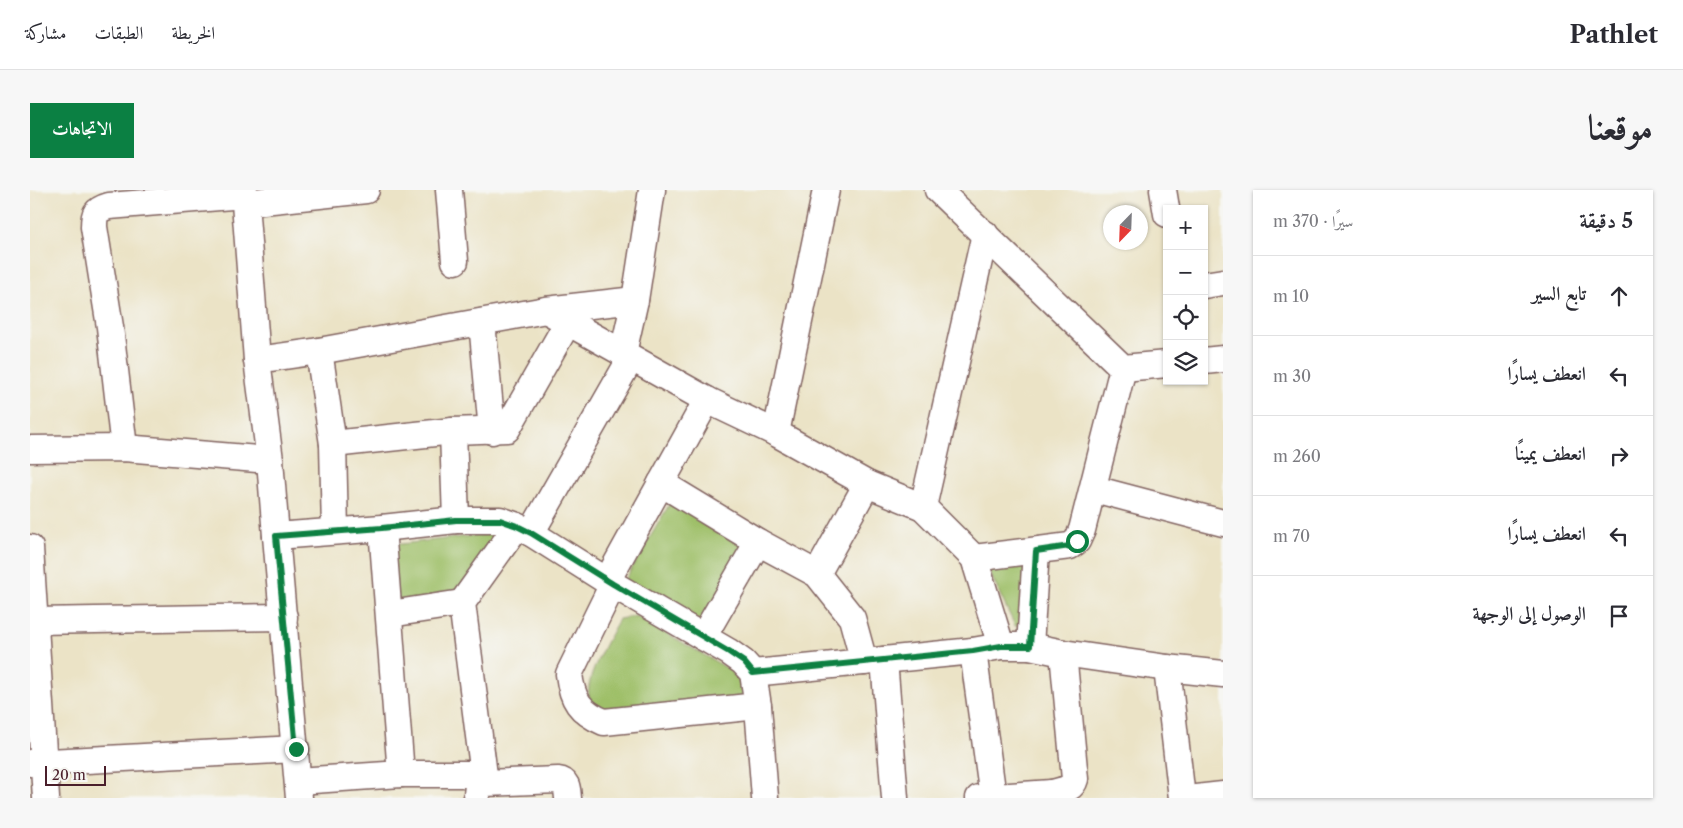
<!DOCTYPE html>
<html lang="ar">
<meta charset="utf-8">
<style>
:root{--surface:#fff;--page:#f7f7f7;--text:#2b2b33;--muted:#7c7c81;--line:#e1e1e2;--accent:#0b8043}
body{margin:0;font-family:"Libre Caslon Text",Amiri,serif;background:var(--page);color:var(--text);direction:rtl}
.controls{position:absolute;right:15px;top:15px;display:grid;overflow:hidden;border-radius:0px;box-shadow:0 1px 4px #0004}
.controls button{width:45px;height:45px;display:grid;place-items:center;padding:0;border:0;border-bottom:1px solid var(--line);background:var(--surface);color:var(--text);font:25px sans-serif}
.compass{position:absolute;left:1073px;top:15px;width:45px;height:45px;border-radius:50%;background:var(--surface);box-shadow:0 1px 4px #0004;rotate:203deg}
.scale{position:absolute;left:15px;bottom:12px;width:61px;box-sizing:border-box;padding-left:5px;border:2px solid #4a1f2b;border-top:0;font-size:14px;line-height:18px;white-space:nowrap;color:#4a1f2b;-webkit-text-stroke:4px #f6f6f2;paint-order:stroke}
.stop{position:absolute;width:15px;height:15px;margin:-11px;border:4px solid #0b8043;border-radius:50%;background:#fff}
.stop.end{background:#0b8043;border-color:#fff;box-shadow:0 1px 5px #0008}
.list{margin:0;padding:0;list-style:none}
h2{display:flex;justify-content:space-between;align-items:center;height:65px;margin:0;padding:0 20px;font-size:21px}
h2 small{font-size:16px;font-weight:400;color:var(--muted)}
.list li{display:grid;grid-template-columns:32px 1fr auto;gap:15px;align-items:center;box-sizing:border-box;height:80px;padding:0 20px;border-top:1px solid var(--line)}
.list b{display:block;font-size:19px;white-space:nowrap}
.list em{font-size:16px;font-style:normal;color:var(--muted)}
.icon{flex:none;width:28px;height:28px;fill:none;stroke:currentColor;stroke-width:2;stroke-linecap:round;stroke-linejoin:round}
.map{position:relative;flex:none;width:1193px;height:608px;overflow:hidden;direction:ltr;border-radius:0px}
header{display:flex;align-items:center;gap:30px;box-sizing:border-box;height:70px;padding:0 25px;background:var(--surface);border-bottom:1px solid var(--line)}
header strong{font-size:24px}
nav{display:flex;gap:28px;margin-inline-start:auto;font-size:18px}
.intro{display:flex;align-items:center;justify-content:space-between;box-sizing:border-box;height:120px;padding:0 30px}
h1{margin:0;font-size:35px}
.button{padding:12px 22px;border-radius:0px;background:var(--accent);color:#fff;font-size:18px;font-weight:700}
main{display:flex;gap:30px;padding:0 30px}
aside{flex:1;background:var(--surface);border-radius:0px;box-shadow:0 1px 4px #0004}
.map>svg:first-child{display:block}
.green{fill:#9ebf68;stroke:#746f4a}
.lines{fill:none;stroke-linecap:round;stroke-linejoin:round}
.minor-casing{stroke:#826461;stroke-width:29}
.minor{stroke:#fff;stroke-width:26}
.route{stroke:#0b8043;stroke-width:6}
</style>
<header>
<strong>Pathlet</strong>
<nav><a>الخريطة</a><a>الطبقات</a><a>مشاركة</a></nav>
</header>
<div class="intro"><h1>موقعنا</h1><a class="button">الاتجاهات</a></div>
<main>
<aside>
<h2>5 دقيقة<small>سيرًا · 370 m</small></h2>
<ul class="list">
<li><svg class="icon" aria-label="ahead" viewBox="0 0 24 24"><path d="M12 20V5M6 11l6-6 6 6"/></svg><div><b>تابع السير</b></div><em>10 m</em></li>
<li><svg class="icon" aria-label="left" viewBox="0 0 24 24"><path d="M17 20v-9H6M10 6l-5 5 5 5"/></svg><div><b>انعطف يسارًا</b></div><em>30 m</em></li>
<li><svg class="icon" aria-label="right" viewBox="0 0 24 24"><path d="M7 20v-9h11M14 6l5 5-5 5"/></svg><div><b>انعطف يمينًا</b></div><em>260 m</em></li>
<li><svg class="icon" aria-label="left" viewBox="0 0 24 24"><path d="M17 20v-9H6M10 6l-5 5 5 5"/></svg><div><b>انعطف يسارًا</b></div><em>70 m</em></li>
<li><svg class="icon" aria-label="arrive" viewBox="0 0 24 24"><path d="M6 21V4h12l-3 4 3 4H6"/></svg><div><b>الوصول إلى الوجهة</b></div></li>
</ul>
</aside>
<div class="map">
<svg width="1193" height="608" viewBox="0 0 1193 608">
<rect width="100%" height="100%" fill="#f6f6f2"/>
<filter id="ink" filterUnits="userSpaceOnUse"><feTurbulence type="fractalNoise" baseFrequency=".02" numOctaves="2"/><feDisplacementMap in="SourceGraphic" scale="10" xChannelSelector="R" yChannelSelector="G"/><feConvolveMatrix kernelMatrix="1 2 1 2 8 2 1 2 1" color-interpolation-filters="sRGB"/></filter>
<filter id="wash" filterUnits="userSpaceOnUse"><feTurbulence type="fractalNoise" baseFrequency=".0096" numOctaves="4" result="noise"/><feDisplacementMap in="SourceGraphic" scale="20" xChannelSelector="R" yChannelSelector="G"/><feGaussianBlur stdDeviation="1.12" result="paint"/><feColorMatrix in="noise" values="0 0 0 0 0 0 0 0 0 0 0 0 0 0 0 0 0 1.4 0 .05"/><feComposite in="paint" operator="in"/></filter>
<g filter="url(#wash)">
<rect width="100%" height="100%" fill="#ebe3c6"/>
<g class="green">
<path d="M643 308 722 359 677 436 595 390Z"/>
<path d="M458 344 476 348 438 410 367 416 362 355Z"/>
<path d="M1002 372 995 436H985L956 375Z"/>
<path d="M606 426 704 482 709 489 714 510 566 521C564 516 560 511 559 506 555 487 580 446 589 429Z"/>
</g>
</g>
<g filter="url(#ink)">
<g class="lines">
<defs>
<g id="minor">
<path d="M214 0 227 170 240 270 246 346 269 608"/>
<path d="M419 0 425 71"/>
<path d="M908 0 1093 178 1137 174"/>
<path d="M1133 0 1137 24"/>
<path d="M215 13 336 0"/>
<path d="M1174 95 1193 92"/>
<path d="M516 120 677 210 746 243 837 294 893 317 944 368 971 456"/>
<path d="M452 132 462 241"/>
<path d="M289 161 303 254 305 341"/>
<path d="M593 163 605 110 622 0"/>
<path d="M227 170 289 161 516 120 605 110"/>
<path d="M1174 171 1193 169"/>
<path d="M423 241 426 330"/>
<path d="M746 243 796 0"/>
<path d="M303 254 423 241 477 239 538 132"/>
<path d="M94 258 80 137 64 37C64 24 65 20 79 16L214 5"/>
<path d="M0 259 94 258 240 270"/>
<path d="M631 293 728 352 787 384 822 428 834 472"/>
<path d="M1064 299 1193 333"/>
<path d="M893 317 955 44"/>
<path d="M352 338 371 584"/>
<path d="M501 343 601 168"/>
<path d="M246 346 352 338 426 330H470L487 336 501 343 577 391 699 462 713 472 723 483 728 516 735 608"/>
<path d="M0 358 16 608"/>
<path d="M944 368 1040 356 1047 351 1052 340 1093 178"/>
<path d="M787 384 837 294"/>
<path d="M577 391 677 210"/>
<path d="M583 394 539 484C542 510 550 522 574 532L728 516"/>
<path d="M360 424 432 413"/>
<path d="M5 431 254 427"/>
<path d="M673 447 728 352"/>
<path d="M1000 456 1006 361"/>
<path d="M943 461 963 607"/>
<path d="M854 470 865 608"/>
<path d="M1137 478 1152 608"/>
<path d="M723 483 943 461 971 456H1000L1033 463 1137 478 1193 484"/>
<path d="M0 573 266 559"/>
<path d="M268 591 371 584H454"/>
<path d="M455 593 432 413 487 336"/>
<path d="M1022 603C1032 600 1042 600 1045 589L1033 463"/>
<path d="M447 605 448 595 455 593 528 590C538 591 537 600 538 608"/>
<path d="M949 608 1022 603 1023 608"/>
<path d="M1166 608 1193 605"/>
</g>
</defs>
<use href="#minor" class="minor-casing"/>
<use href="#minor" class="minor"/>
</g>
</g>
<g class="lines" filter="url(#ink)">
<path class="route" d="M266 559 246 346 352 338 426 330H470L487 336 501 343 583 394 699 462 714 472 723 483 943 461 971 456H1000L1006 361 1040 356 1047 351"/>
</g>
</svg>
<div class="controls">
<button>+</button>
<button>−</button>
<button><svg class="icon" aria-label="locate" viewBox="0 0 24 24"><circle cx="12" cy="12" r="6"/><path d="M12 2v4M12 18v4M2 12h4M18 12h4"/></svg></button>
<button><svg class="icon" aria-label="layers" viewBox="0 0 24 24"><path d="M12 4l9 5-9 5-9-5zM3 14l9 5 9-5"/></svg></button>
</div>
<svg class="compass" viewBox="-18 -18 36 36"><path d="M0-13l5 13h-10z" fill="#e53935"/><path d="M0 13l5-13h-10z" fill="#7c7c81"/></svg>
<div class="scale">20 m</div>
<div class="stop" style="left:1047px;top:351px"></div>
<div class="stop end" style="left:266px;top:559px"></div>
</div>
</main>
